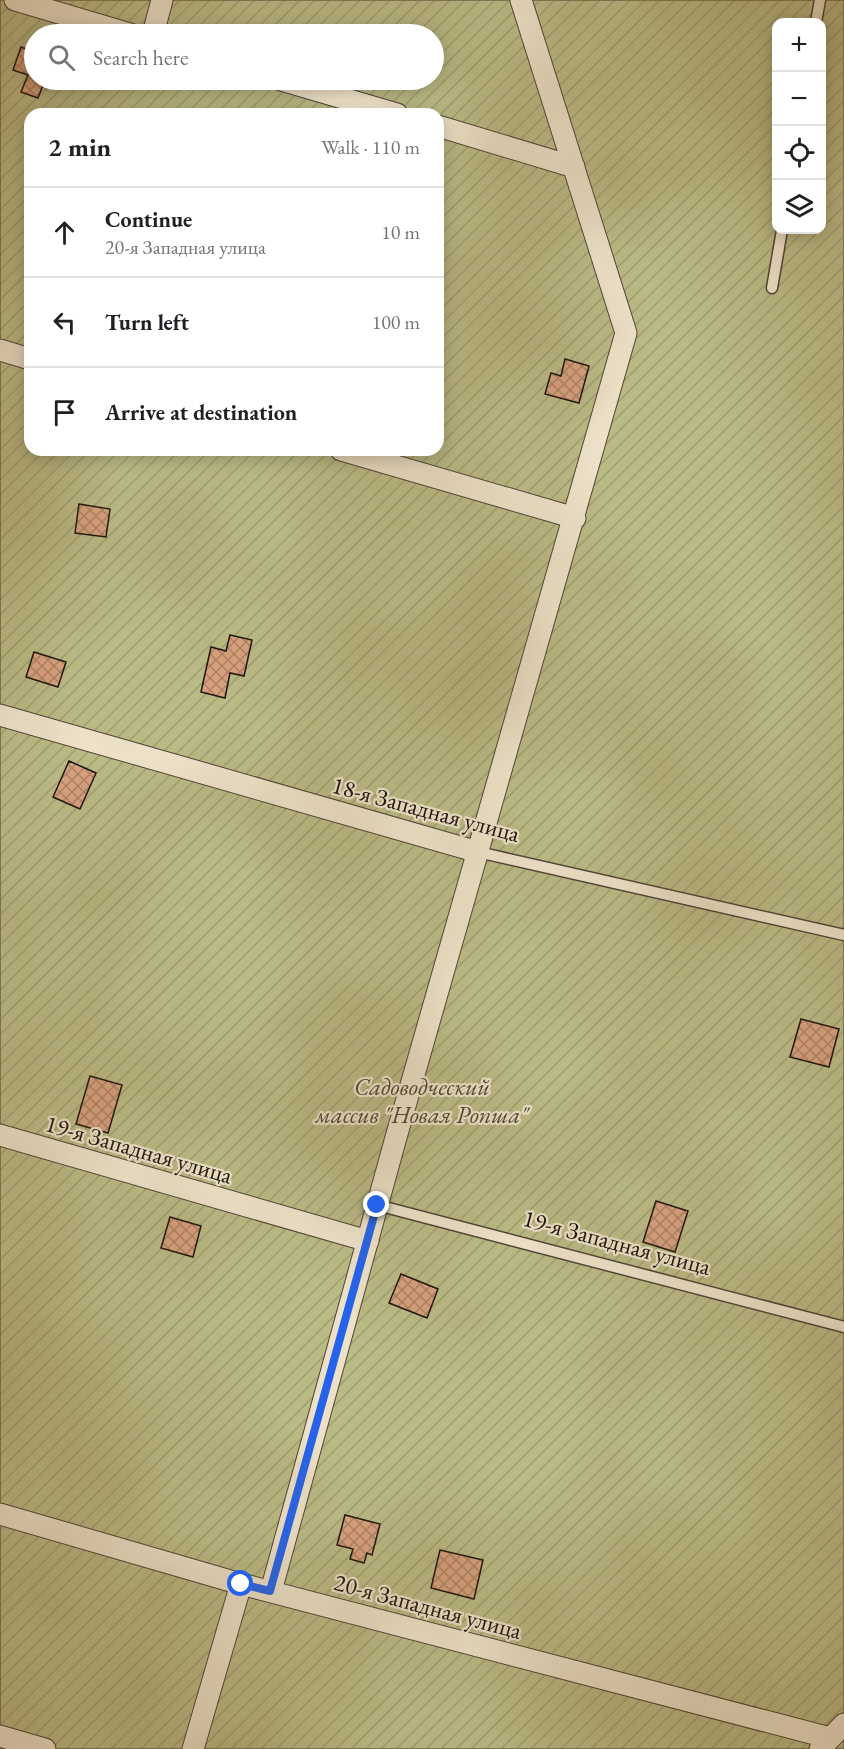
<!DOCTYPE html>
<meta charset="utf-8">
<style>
:root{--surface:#fff;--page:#f2f2f2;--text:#202124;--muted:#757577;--line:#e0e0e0}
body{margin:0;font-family:"EB Garamond",serif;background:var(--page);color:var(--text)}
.controls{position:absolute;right:18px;top:18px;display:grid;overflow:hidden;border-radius:12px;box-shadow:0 3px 15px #0003}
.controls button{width:54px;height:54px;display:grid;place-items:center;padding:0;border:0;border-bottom:2px solid var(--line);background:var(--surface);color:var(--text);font:30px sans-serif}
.stop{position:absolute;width:18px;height:18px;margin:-14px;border:4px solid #2563eb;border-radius:50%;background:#fff}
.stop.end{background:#2563eb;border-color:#fff;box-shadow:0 2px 6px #0008}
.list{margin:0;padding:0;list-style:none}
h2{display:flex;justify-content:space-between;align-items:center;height:78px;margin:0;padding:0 24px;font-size:26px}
h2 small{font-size:20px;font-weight:400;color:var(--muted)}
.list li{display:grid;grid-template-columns:39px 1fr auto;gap:18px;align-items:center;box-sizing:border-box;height:90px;padding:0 24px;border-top:2px solid var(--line)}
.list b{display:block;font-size:22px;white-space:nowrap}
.list p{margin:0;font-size:20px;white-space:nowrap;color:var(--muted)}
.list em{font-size:20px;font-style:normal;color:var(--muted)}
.icon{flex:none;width:33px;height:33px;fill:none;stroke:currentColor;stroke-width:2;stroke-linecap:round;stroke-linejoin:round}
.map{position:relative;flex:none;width:844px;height:1749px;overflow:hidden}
.search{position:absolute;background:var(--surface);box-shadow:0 3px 15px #0003;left:24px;top:24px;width:420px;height:66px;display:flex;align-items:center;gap:15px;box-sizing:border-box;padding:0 21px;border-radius:33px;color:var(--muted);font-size:22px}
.panel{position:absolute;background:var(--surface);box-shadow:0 3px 15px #0003;left:24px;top:108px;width:420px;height:348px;border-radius:18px}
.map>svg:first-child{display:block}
.garden{fill:url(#garden-furrows);stroke:#6c684a;stroke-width:1.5;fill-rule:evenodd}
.building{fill:url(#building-cross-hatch);stroke:#1e150e;stroke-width:1.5}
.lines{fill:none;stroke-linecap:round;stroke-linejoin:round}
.lane-casing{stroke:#4f4436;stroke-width:13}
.street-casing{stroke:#4f4436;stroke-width:23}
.lane{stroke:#ede2c9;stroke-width:10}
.street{stroke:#ede2c9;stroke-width:21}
.route{stroke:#2563eb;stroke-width:8}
.labels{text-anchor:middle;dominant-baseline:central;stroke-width:4.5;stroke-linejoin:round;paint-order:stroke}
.street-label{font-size:24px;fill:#1e150e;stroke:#ede2c9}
.park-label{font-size:24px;font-style:italic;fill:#4d4732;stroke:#ede2c9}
</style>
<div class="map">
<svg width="844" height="1749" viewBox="0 0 844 1749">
<defs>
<pattern id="garden-furrows" width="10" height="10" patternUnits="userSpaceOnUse" patternTransform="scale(1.5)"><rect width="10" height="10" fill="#baba85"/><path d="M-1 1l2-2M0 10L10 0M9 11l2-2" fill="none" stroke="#9f9f72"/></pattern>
<pattern id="building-cross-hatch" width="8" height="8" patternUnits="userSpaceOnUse" patternTransform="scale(1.5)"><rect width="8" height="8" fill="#d7a17d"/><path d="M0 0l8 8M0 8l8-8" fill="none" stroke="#ae8265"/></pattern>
</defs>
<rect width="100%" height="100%" fill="#e3d3ac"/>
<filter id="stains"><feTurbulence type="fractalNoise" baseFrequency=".00333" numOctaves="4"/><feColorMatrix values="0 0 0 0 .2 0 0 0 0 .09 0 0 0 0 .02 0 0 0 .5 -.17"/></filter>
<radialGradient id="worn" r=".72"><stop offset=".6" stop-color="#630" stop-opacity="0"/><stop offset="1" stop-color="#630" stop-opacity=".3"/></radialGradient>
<path class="garden" d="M0 0H844V1749H0ZM776 22H822V230H776ZM34 34H434V80H34ZM30 114H438V450H30Z"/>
<g class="building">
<path d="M21 47 34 52V80H45L38 98 21 92 28 75 13 70Z"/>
<path d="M565 359 589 366 579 403 545 394 551 373 561 376Z"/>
<path d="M79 504 110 509 106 537 75 533Z"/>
<path d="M230 635 252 640 244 676 230 673 225 698 201 692 211 647 226 651Z"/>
<path d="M34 652 66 662 58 687 26 677Z"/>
<path d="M69 761 96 773 80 809 53 797Z"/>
<path d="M801 1019 839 1029 829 1067 790 1057Z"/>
<path d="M90 1076 122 1085 108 1133 76 1124Z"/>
<path d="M656 1201 688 1211 675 1252 643 1242Z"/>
<path d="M170 1217 201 1226 193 1257 161 1248Z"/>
<path d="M401 1274 438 1289 427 1318 389 1303Z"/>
<path d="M345 1515 380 1524 372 1555 367 1553 364 1563 350 1559 353 1549 337 1545Z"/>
<path d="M440 1550 483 1560 474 1599 431 1588Z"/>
</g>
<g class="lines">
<defs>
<g id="lane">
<path d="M816 22 820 0"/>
<path d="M772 288 782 230"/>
<path d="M478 852 844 935"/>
<path d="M377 1205 844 1327"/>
</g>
<g id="street">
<path d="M15 0 130 34"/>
<path d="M153 34 162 0"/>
<path d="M281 80 397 114"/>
<path d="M438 126 574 167"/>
<path d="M0 350 30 359"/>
<path d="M341 450 575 518"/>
<path d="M0 715 478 852"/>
<path d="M0 1135 368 1241"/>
<path d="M0 1514 241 1584 830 1738"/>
<path d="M271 1591 395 1141 626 333 521 0"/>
<path d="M0 1736 45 1749"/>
<path d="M193 1749 241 1584"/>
<path d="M820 1749 844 1724"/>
</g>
</defs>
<use href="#lane" class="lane-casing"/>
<use href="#street" class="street-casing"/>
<use href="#lane" class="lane"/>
<use href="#street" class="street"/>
</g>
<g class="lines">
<path class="route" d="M241 1584 270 1591 377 1205"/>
</g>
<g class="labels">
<g class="street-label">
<text transform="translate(426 809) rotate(15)">18-я Западная улица</text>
<text transform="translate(139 1149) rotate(16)">19-я Западная улица</text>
<text transform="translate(617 1242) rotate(15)">19-я Западная улица</text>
<text transform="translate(428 1606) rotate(15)">20-я Западная улица</text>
</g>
<g class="park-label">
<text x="422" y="1086">Садоводческий<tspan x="422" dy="28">массив "Новая Ропша"</tspan></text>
</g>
</g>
<rect width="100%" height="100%" filter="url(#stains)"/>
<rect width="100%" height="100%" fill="url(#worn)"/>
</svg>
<div class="controls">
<button>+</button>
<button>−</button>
<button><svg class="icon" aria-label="locate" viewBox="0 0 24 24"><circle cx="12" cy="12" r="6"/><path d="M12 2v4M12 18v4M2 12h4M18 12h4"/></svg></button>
<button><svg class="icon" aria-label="layers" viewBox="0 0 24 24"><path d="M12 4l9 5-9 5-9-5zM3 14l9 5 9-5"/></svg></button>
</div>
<div class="stop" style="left:241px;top:1584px"></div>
<div class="stop end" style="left:377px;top:1205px"></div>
<div class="search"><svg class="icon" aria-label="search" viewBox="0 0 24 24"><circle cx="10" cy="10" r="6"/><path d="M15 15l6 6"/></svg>Search here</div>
<section class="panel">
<h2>2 min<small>Walk · 110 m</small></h2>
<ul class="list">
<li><svg class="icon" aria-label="ahead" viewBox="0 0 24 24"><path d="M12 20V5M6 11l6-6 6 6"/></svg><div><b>Continue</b><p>20-я Западная улица</p></div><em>10 m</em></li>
<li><svg class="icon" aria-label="left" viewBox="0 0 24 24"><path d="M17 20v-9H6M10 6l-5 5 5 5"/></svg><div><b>Turn left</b></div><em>100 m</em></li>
<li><svg class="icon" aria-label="arrive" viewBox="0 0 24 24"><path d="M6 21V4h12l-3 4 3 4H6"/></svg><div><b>Arrive at destination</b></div></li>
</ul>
</section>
</div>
